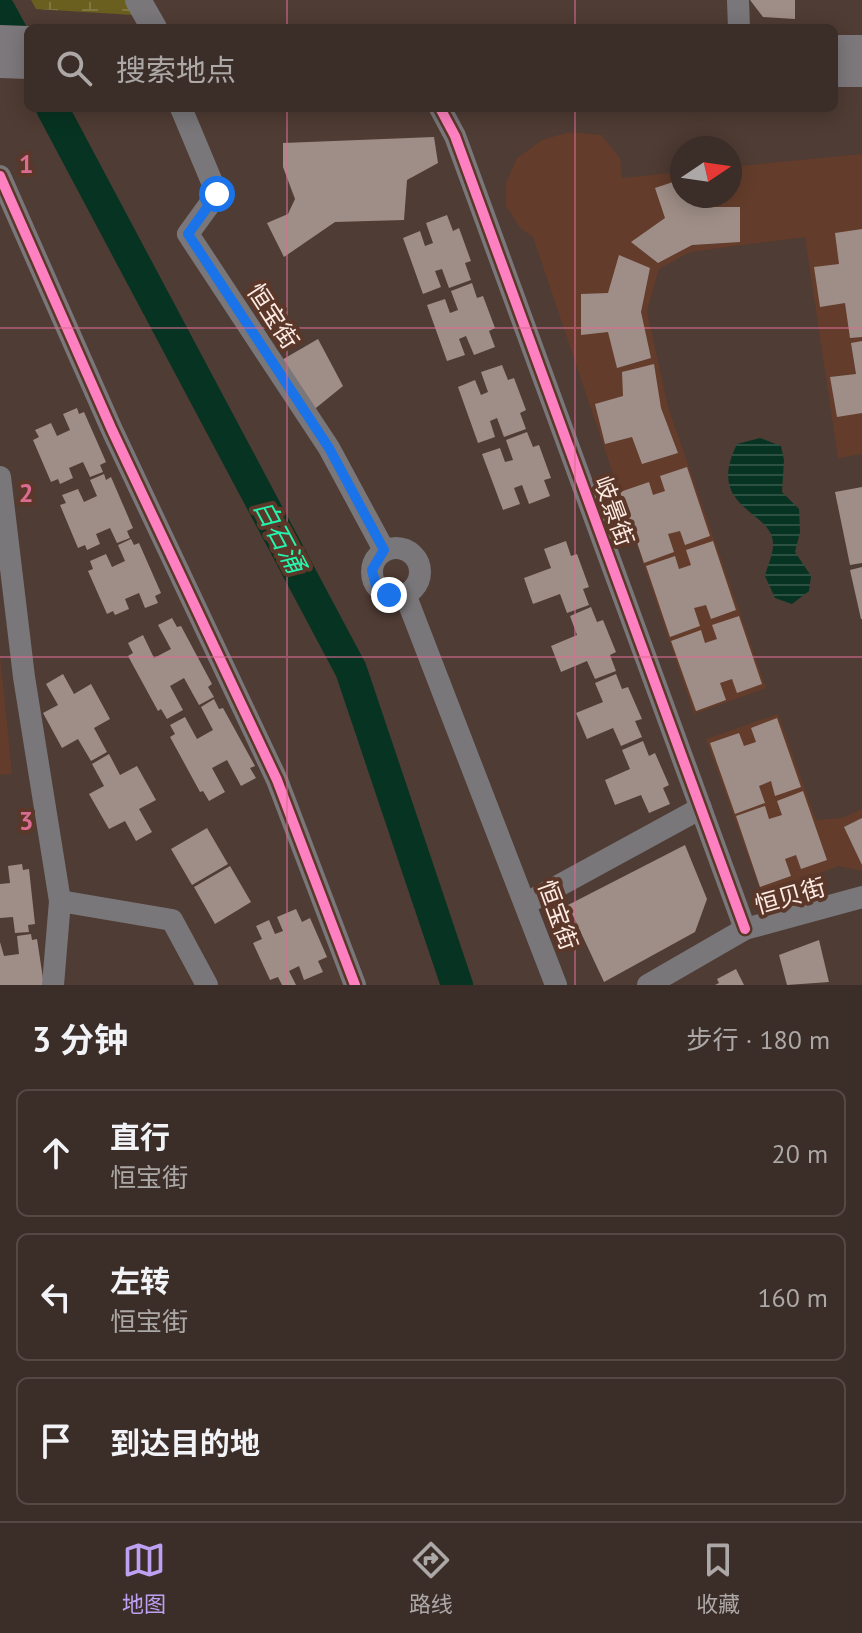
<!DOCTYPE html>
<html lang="zh">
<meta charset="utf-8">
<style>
:root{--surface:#3b2d27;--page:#463933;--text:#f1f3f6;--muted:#aca8a7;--line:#544944;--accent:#bca0f2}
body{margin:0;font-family:"PT Sans","Noto Sans SC",sans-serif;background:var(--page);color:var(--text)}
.compass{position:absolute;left:670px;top:136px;width:72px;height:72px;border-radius:50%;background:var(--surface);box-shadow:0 4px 20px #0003;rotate:77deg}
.stop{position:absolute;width:24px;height:24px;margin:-18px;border:6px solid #1a73e8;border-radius:50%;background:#fff}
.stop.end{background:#1a73e8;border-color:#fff;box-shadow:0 2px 8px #0008}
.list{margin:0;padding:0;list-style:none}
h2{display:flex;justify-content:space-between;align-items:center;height:104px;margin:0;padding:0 32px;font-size:34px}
h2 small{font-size:26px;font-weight:400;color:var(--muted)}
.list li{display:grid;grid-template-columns:52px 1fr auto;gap:24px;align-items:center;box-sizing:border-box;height:128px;margin:0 16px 16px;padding:0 16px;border:2px solid var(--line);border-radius:12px}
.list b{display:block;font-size:30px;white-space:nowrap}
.list p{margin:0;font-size:26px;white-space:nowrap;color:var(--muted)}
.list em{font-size:26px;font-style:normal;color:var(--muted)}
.icon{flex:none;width:44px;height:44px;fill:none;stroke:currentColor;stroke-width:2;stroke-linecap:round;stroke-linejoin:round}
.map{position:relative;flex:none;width:862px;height:985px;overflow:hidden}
.search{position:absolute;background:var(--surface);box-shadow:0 4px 20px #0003;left:24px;right:24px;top:24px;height:88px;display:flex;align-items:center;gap:20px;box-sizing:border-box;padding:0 28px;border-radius:12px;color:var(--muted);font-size:30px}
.sheet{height:536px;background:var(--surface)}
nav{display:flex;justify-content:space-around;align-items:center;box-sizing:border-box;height:112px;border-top:2px solid var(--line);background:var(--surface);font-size:22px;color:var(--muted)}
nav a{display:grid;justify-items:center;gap:4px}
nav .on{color:var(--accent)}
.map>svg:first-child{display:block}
.built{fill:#633c2b}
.wetland{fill:url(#wetland-marsh)}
.water{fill:url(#water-rules)}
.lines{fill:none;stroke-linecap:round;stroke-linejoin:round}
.river{stroke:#073322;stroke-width:32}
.building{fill:#9f8e87}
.minor{stroke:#7a777a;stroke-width:22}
.tertiary{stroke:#7a777a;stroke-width:26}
.secondary{stroke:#7d787b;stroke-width:30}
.cycleway-casing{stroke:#5a3729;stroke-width:15}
.cycleway{stroke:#ff80c0;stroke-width:10}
.route{stroke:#1a73e8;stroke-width:10}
.grid{fill:none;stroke:#da6c91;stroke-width:2;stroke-opacity:0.55}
.labels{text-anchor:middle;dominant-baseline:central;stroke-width:8;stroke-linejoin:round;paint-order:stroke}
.street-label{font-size:24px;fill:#fdebe3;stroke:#5a3729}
.water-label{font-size:26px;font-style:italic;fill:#24f4ad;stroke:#5a3729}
.grid-label{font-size:26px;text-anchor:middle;font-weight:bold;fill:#da6c91;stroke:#5a3729;stroke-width:8;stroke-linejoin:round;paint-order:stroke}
</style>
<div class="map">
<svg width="862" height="985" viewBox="0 0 862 985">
<defs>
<pattern id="wetland-marsh" width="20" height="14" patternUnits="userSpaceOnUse" patternTransform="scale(2)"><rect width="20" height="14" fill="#6a5f1f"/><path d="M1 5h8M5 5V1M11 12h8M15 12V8" fill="none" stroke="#80763f"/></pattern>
<pattern id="water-rules" width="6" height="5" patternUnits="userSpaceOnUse" patternTransform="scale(2)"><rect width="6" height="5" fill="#073322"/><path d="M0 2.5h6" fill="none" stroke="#2c5142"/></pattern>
</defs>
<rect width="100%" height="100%" fill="#4f3c34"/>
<g class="built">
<path d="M569 132 601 135 620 158 622 178 682 172V196H730V167L862 154V454L838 458 805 237 690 252 659 269 647 311 668 407 766 688 694 714 533 237 521 229 506 206V183L517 158 542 140Z"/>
<path d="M0 654 12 774 0 775Z"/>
<path d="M778 714 816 820 842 818 862 809V871L839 866 762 895 706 739Z"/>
</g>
<path class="wetland" d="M31 0H125L133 15 36 9Z"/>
<path class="water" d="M760 438 781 446 784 460 782 492 799 509 800 532 795 552 811 576 809 591 792 604 775 598 765 576C767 567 773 555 773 545 774 509 704 511 737 444Z"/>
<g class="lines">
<g class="river">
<path d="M0 11 28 63"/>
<path d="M52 108 351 670 457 985"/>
</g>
</g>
<g class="building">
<path d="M750 0H795V19L763 17Z"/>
<path d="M434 137 438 163 407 180 404 220 335 222 284 257 267 223 288 214 295 199 283 167V143Z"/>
<path d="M682 179V196H701L705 207H740V242L692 245 658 263 631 242 665 218 655 188Z"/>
<path d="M447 215 453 231 459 228 471 261 465 263 471 280 449 288 442 269 435 271 441 287 423 294 403 238 420 231 425 246 433 243 426 223Z"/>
<path d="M862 229V337L850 338 845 303 820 307 814 267 839 264 835 233Z"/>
<path d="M619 255 650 268 641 312 651 358 617 368 608 332 581 335V294L608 293Z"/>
<path d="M472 283 477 298 483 296 495 328 489 331 495 347 474 355 466 336 459 339 465 355 447 361 427 305 445 299 450 313 458 310 451 291Z"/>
<path d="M318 339 343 386 311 412 280 361Z"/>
<path d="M862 341V413L837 417 830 377 856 374 851 343Z"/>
<path d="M654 364 661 408 678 453 642 464 632 437 605 444 595 404 623 396 622 372Z"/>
<path d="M502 365 508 380 514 378 526 410 520 413 526 429 504 437 497 418 490 421 495 437 478 443 458 387 475 380 481 395 488 392 481 372Z"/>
<path d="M77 408 79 414 84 412 106 462 100 465 103 472 90 477 83 462 69 468 73 478 60 484 58 479 51 482 33 440 39 437 35 430 51 423 57 436 70 430 63 414Z"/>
<path d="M527 432 533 447 539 445 551 478 544 480 550 496 529 504 522 485 514 488 520 504 503 510 482 454 500 448 505 462 513 460 506 440Z"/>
<path d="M687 467 710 536 685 545 680 531 668 534 674 552 644 563 620 492 649 482 653 495 665 491 660 476Z"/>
<path d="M104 474 106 480 111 477 133 528 127 531 130 538 117 543 110 528 96 534 100 544 87 550 85 545 78 548 60 505 66 503 62 495 78 489 84 502 97 496 90 480Z"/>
<path d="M862 487V563L850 565 835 492Z"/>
<path d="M131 539 134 545 139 543 161 593 155 596 158 603 145 608 139 593 125 599 129 609 115 615 113 611 107 614 88 571 93 569 90 561 106 554 112 567 125 561 118 545Z"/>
<path d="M566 541 571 556 577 554 589 587 583 589 589 605 567 613 560 594 533 604 524 578 551 568 544 549Z"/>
<path d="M713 541 736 610 711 619 706 605 694 608 700 626 670 637 646 566 675 556 679 569 691 565 686 550Z"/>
<path d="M862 567V619H861L850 570Z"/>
<path d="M591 607 597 622 603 620 616 652 610 655 616 671 595 679 587 661 561 672 551 646 577 635 570 616Z"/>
<path d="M739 616 762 684 737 693 732 679 720 683 726 700 696 711 671 641 701 630 705 643 717 639 712 625Z"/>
<path d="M172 618 177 627 181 626 212 684 208 687 214 697 199 705 184 678 170 686 183 710 167 719 161 709 158 711 128 656 133 653 128 643 143 635 154 658 171 649 158 625Z"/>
<path d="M63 674 74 694 91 684 110 719 94 728 107 752 91 761 78 739 62 748 43 713 58 705 46 684Z"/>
<path d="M616 674 622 689 628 687 642 719 635 721 642 737 621 746 613 728 587 739 576 713 603 702 595 683Z"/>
<path d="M214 699 219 709 223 708 255 766 250 768 256 778 241 786 227 760 212 768 225 792 209 801 203 791 200 792 170 737 175 734 170 725 185 717 197 739 213 730 201 707Z"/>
<path d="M777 718 801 787 775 796 771 781 759 786 765 803 735 814 710 743 739 733 744 746 756 742 751 728Z"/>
<path d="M643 741 649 756 655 753 669 785 663 788 670 804 649 813 641 795 615 805 605 780 630 769 622 750Z"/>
<path d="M109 754 120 775 137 766 156 800 139 809 152 832 136 841 125 821 109 829 89 794 104 786 92 764Z"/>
<path d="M803 791 827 860 801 869 796 855 785 859 791 876 760 887 736 816 765 806 769 819 782 815 777 801Z"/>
<path d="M862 818V865L844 827Z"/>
<path d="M207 828 228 864 192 885 171 849Z"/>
<path d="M685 845 707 899 695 932 604 982 568 905Z"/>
<path d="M22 864 23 870 29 869 35 924 28 925 29 932 15 933 13 917 0 918V884L10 883 8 866Z"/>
<path d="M230 866 251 902 215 924 194 887Z"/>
<path d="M296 909 302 922 310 918 327 957 318 961 323 972 304 980 299 966 289 971 296 985H282L278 977 270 980 253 943 262 939 256 926 269 920 275 934 283 931 277 917Z"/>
<path d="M31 934 32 940 37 939 44 985H0V942L4 956 19 954 17 936Z"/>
<path d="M819 940 829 982 787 985 779 955Z"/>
<path d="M736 969 744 985H715L719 983 717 979Z"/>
</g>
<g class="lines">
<g class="minor">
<path d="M738 0 739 28"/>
<path d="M181 108 217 194 188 234 329 448 384 550"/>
<path d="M440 108 455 136 745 929"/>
<path d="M0 176 112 430 277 780 355 985"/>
<path d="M0 477 24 677 60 901 53 985"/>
<circle cx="396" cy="572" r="24"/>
<path d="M405 594 556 985"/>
<path d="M60 901 172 920 207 985"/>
<path d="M527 903 701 808"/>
<path d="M648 985 745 929 862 897"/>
</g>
<path class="tertiary" d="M138 0 154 28"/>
<g class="secondary">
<path d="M0 40 28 41"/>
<path d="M834 50H862"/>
<path d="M0 63 28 64"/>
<path d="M834 72H862"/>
</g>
<defs>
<g id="cycleway">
<path d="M440 108 455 136 745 929"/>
<path d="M0 176 112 430 277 780 355 985"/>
</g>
</defs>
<use href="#cycleway" class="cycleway-casing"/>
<use href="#cycleway" class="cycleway"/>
</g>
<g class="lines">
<path class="route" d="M217 194 188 234 329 448 384 550 372 570 376 586 389 595"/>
</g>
<path class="grid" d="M287 0V28M575 0V28M287 108V985M575 108V985M0 328H862M0 657H862"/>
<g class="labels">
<g class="street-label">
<text transform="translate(273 316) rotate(57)">恒宝街</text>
<text transform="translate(614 511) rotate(70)">岐景街</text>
<text transform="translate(790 896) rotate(-16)">恒贝街</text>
<text transform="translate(558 915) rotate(70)">恒宝街</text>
</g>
<g class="water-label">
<text transform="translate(280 536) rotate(62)">白石涌</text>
</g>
</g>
<g class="grid-label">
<text x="26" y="173">1</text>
<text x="26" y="502">2</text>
<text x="26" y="830">3</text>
</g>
</svg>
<svg class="compass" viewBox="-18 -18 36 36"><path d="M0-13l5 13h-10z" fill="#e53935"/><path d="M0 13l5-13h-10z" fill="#aca8a7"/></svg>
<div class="stop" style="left:217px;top:194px"></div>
<div class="stop end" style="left:389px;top:595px"></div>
<div class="search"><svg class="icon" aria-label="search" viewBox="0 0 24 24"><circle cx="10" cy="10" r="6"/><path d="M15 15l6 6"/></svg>搜索地点</div>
</div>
<section class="sheet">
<h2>3 分钟<small>步行 · 180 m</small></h2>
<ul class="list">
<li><svg class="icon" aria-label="ahead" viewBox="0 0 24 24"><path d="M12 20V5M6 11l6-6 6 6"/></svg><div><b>直行</b><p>恒宝街</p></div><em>20 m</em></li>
<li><svg class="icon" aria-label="left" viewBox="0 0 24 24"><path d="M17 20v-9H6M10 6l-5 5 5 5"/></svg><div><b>左转</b><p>恒宝街</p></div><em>160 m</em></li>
<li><svg class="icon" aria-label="arrive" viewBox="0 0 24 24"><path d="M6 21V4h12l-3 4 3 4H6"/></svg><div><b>到达目的地</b></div></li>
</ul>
</section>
<nav>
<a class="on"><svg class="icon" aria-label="map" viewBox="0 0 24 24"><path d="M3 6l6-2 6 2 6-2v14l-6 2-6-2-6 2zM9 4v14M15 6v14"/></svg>地图</a>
<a><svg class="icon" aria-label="directions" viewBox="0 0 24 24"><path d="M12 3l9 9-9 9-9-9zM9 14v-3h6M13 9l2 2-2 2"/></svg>路线</a>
<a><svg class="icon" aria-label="saved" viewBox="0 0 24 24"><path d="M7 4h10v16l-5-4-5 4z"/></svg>收藏</a>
</nav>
